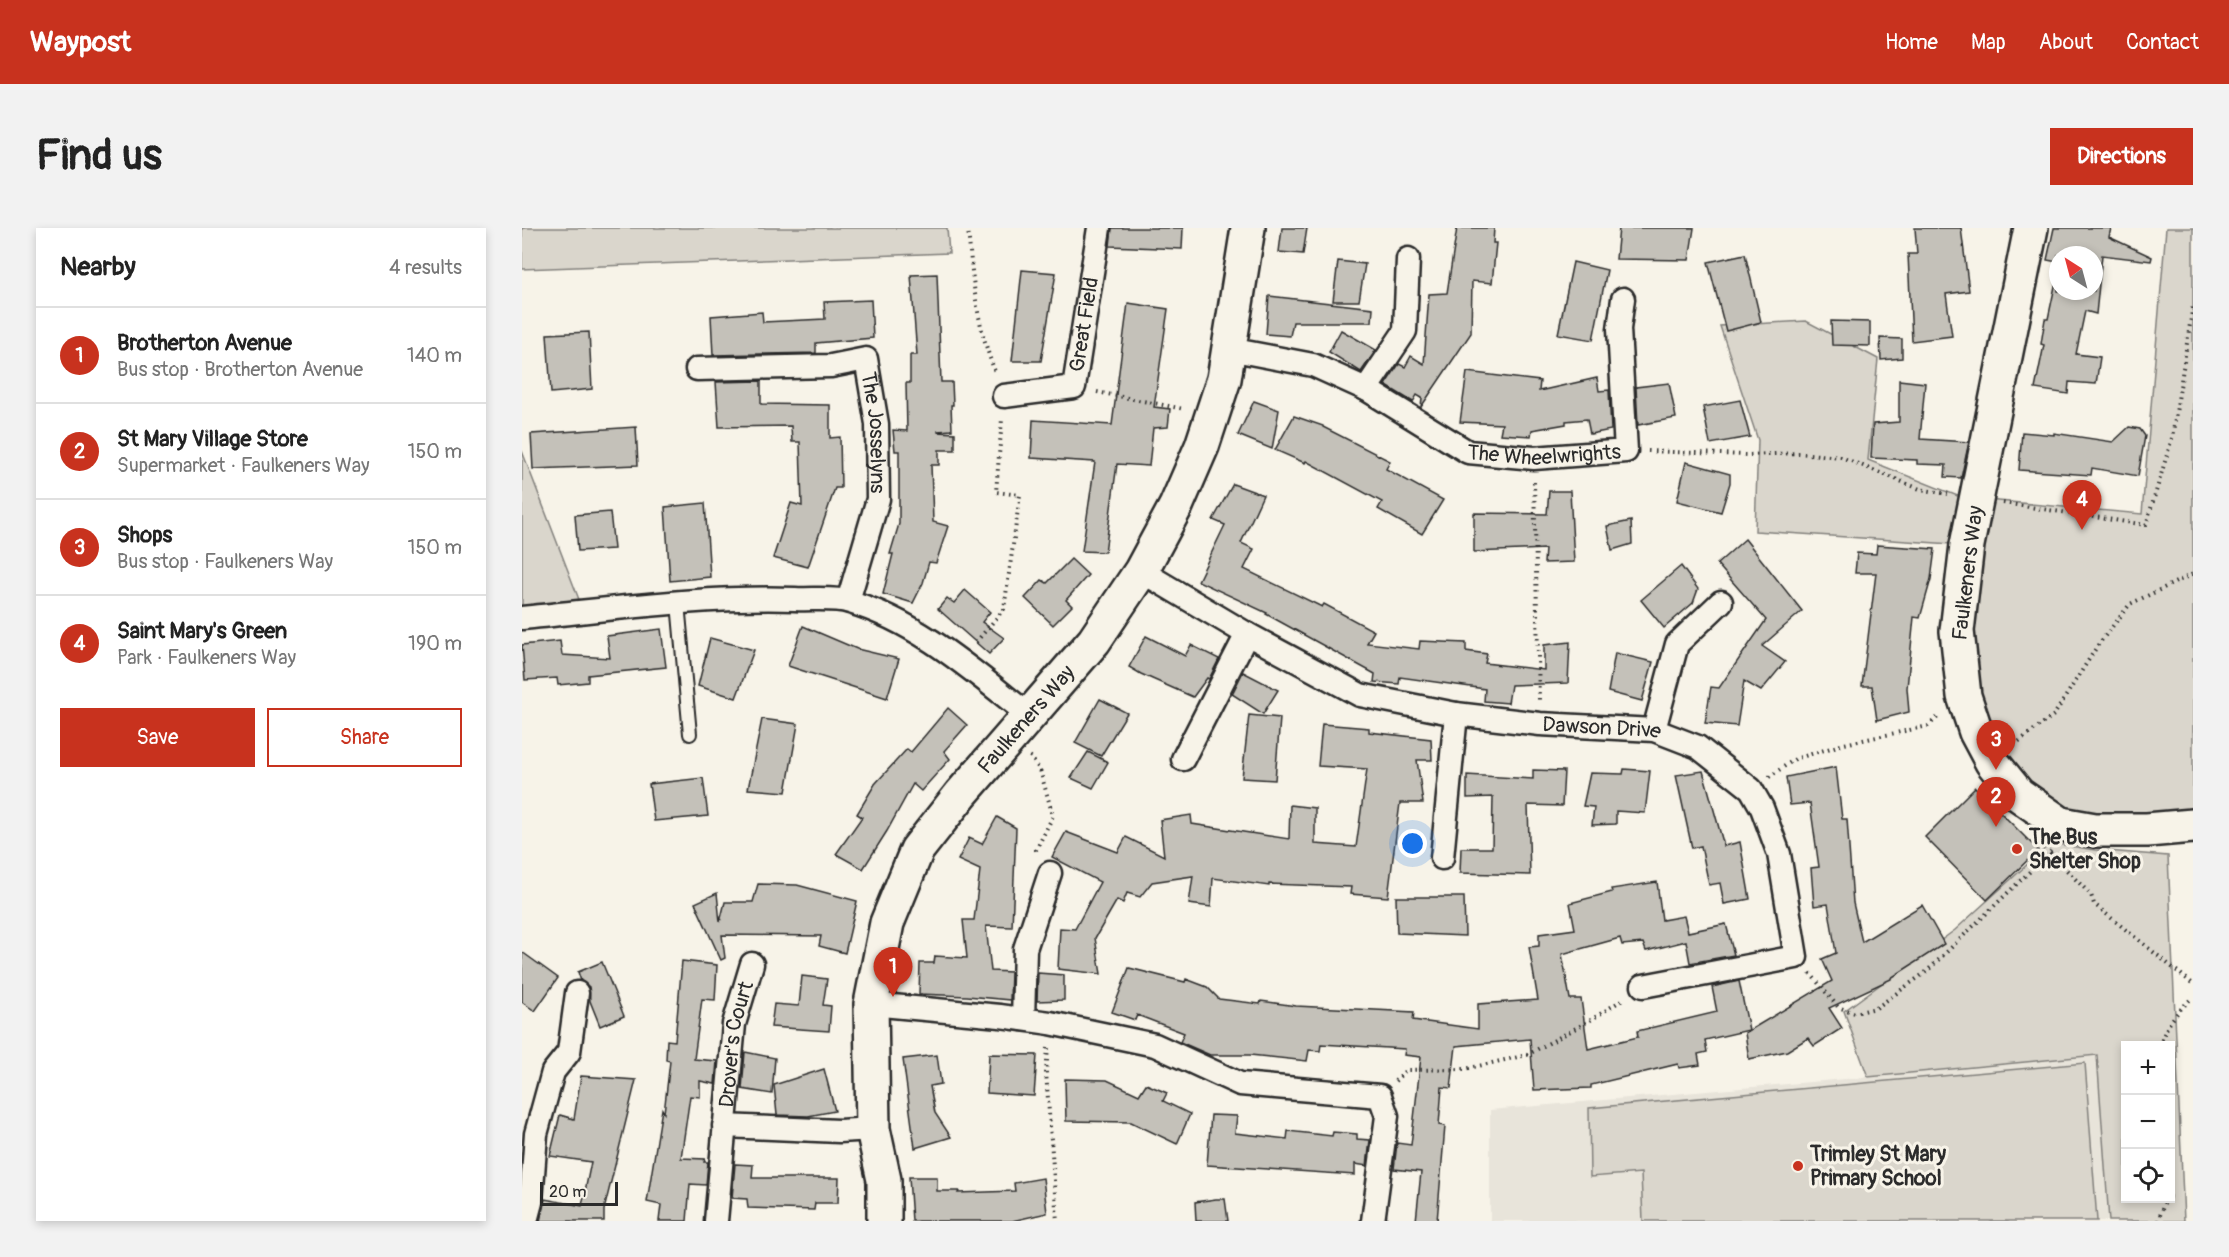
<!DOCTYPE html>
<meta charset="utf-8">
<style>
:root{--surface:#fff;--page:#f2f2f2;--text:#222;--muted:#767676;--line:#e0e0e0;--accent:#c8321e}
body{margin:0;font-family:Pangolin,sans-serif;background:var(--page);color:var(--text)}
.controls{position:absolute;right:18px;bottom:18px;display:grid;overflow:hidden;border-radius:0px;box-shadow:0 3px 9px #0003}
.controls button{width:54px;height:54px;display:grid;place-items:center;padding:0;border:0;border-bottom:2px solid var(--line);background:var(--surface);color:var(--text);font:30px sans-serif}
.compass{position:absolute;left:1527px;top:18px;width:54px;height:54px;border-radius:50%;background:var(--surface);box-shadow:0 3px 9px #0003;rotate:324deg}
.scale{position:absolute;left:18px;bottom:15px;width:78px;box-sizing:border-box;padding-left:6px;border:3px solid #2b2b2b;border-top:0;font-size:16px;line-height:21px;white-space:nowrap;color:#2b2b2b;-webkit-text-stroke:4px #f7f3e8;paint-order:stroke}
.you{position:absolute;left:891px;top:616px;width:21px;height:21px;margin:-15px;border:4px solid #fff;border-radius:50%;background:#1a73e8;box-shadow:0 0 0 9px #1a73e833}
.badge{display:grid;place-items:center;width:39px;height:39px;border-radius:50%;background:var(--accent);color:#fff;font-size:20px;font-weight:700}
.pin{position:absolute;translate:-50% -50px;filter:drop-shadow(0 2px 3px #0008)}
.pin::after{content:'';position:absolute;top:32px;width:21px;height:18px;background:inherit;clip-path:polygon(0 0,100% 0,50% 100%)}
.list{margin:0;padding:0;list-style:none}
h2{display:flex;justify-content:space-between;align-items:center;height:78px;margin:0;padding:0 24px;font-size:26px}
h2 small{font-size:20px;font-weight:400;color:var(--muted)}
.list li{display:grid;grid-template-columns:39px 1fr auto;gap:18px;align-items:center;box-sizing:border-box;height:96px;padding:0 24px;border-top:2px solid var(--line)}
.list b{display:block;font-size:22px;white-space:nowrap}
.list p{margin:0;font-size:20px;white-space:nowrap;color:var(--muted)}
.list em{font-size:20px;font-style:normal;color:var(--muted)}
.actions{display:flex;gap:12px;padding:18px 24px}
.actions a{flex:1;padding:14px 0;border:2px solid var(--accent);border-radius:0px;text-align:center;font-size:21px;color:var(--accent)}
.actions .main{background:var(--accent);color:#fff}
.icon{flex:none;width:33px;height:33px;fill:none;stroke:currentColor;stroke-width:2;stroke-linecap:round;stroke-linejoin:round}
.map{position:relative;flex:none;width:1671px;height:993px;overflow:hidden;border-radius:0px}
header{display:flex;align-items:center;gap:36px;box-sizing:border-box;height:84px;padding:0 30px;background:var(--accent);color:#fff}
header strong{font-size:28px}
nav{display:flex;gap:33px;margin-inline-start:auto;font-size:21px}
.intro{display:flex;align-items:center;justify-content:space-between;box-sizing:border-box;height:144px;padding:0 36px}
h1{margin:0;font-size:42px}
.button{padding:15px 27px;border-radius:0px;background:var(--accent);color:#fff;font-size:21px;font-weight:700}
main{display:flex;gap:36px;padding:0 36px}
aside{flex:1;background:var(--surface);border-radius:0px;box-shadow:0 3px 9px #0003}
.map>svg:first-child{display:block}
.built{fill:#e8e4da}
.green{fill:#dad6cc;stroke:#82807c;stroke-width:1.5;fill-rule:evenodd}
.building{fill:#c4c1b9;stroke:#2b2b2b;stroke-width:1.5}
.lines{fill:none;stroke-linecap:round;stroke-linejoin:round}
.lane-casing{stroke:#2b2b2b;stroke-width:16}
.street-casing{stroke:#2b2b2b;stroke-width:27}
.secondary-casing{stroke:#2b2b2b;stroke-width:38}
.path{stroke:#2b2b2b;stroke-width:4;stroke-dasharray:1.5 4.5;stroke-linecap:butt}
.lane{stroke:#f7f3e8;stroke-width:12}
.street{stroke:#f7f3e8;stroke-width:22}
.secondary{stroke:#f7f3e8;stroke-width:33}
.poi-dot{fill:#c8321e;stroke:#f7f3e8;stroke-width:2}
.labels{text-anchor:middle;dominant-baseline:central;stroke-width:6;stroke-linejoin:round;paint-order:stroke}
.street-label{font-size:21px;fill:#2b2b2b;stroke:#f7f3e8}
.poi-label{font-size:21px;font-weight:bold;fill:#2b2b2b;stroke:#f7f3e8;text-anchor:start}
</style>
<header>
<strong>Waypost</strong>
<nav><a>Home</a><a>Map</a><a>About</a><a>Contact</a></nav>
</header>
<div class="intro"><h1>Find us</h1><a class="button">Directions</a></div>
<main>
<aside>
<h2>Nearby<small>4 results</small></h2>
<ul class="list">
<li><span class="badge">1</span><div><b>Brotherton Avenue</b><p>Bus stop · Brotherton Avenue</p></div><em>140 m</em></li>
<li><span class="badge">2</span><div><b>St Mary Village Store</b><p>Supermarket · Faulkeners Way</p></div><em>150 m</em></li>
<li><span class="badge">3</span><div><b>Shops</b><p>Bus stop · Faulkeners Way</p></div><em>150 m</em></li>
<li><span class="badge">4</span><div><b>Saint Mary's Green</b><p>Park · Faulkeners Way</p></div><em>190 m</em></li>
</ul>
<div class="actions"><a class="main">Save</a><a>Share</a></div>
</aside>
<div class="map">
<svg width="1671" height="993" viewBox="0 0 1671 993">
<rect width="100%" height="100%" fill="#f7f3e8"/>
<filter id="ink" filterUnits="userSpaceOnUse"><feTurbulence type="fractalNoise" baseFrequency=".0167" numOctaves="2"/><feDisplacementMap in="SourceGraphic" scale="12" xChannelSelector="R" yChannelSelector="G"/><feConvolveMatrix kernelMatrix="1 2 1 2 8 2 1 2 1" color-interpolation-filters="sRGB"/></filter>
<g filter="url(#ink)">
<path class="built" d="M1575 827 1587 993H968V882L1346 849Z"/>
<g class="green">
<path d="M0 0H425L427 25 0 41Z"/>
<path d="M1644 0H1671V598L1539 596 1454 504 1445 317 1233 303 1236 212 1198 98 1284 93 1356 131 1346 232 1453 275 1454 271 1620 286Z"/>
<path d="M0 223 58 374 0 381Z"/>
<path d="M1529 615 1573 622 1646 628 1662 993H1587L1575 827 1346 849 1322 783 1433 702ZM1604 818H1648V970H1604Z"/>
<path d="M1563 835 1575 993H1121L1119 945 1068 949 1067 880Z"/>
</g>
<g class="building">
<path d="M590 0H661L660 21 588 18Z"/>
<path d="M760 0H785L781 26 757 24Z"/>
<path d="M935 0H972L971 15H974L970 55 950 53 949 105 899 179 900 170 895 167 891 174 863 157 877 136 883 139 889 128 902 136 907 66 925 65Z"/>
<path d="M1097 0H1172L1167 32 1094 31Z"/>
<path d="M1393 0H1439L1447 63 1424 66 1430 108 1390 113 1386 26H1395Z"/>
<path d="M1532 0H1589L1587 9 1630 29 1629 33 1580 27 1574 86 1563 83 1554 126 1578 129 1574 156 1547 154 1546 166 1513 161 1522 117 1519 116 1523 91H1526L1536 44V63H1572V27H1536V34L1525 32Z"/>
<path d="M1223 26 1239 94 1204 103 1186 34Z"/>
<path d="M816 33 843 36 837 73H811Z"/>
<path d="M1051 34 1085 42 1071 112 1036 106Z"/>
<path d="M500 42 534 45 519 133H490Z"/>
<path d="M415 46 419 154H430L431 177H429L430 202 416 203V204L433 205V222H417V237H409L411 294 426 298 414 335 407 334 401 355 391 375 361 366 371 326H368L377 296V223H373L371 202 385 203 384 155H388V127H395L389 47Z"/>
<path d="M747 68 851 80 850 94H771L768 108 744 106Z"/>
<path d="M349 72 351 110 294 115V125L191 127 189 88 240 84 241 94 303 91 302 74Z"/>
<path d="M606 75 646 81 632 179 648 181 646 199 631 200 627 238 595 236 583 324 560 323 573 234 509 230 511 192 590 197Z"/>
<path d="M1309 93 1348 94V118L1310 117Z"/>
<path d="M819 102 854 122 839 144 807 124Z"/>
<path d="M67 104 70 161 29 165 25 106Z"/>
<path d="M1358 110 1380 111V130L1359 132Z"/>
<path d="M945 144 1018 153 1017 163 1075 150 1077 163 1087 162 1089 202 1068 206 1065 191 1044 193V196L1010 202 1009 208 978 206 980 196 938 194Z"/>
<path d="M1377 152 1403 155 1398 211 1447 214 1439 250 1423 249 1424 237 1395 236V232L1349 230 1351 196 1377 194Z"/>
<path d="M239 153V176L308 177V210L318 209 319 260H313L286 339 251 330 269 275 280 278 278 214H270L269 198 197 199 194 154Z"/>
<path d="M1147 155 1154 190 1116 197 1114 159Z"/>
<path d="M1218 172 1228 209 1188 216 1181 179Z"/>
<path d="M732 173 757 182 750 221 716 207Z"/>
<path d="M772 188 801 198V199L868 233 864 241 921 272 900 306 856 281 860 274 784 233 783 235 753 222Z"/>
<path d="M114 199 116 237 11 241 9 206Z"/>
<path d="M1607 199 1618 201 1623 208 1616 248 1570 240 1569 247 1497 242 1500 204 1532 207V205L1591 214Z"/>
<path d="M1164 234 1208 246V255L1199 284 1155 273Z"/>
<path d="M711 256 741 267 719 315 732 321 722 341 800 379 802 376 852 403 845 415 897 421 898 413 944 415V423L965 426 963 435 1022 442V417L1048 414 1046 455 989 457 986 475 962 473 963 461 878 449 877 456 852 454 853 446 744 386 745 385 676 353 703 297 691 292Z"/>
<path d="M1027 263H1048L1052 334 1022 335 1023 321 952 324V285L1025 286Z"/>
<path d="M183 275 188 349 148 353 143 279Z"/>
<path d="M88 284 92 321 56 323 53 287Z"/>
<path d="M1109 293 1110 316 1090 322 1085 298Z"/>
<path d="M1223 311 1280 383 1240 418 1263 434 1239 463 1222 453 1215 498 1183 495 1189 459 1197 460 1244 392 1195 336Z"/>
<path d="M1355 317 1413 321 1409 351 1398 390 1392 389 1385 460 1387 484 1355 492 1350 458H1340L1354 345H1333L1335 325 1354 326Z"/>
<path d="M549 331 566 347 544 372 550 378 531 397 503 370 520 352 525 355Z"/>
<path d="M1159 338 1176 361 1171 375 1142 400 1119 372Z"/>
<path d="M443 362 468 384 460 394 482 410 467 426 416 381 425 370 432 375Z"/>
<path d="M281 398 335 421 377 431 365 470 266 438Z"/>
<path d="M139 401 144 439 66 447V454L36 457 35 450 3 452 0 417 38 413 40 427 88 430 85 408Z"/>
<path d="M624 408 663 428 669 417 697 431 687 451 685 450 671 469 619 446 607 439Z"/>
<path d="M188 410 232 422 214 470 176 458Z"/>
<path d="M1093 425 1131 434 1120 473 1086 464Z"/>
<path d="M721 444 756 462 741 486 710 466Z"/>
<path d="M578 471 605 485 579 528 553 515Z"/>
<path d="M426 480 445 497 422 523 428 531 399 563 391 556 365 603 341 641 314 626 340 589 335 586 353 556 385 521 389 524Z"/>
<path d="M727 487 758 490 753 552 720 550Z"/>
<path d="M240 491 276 496 264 564 226 561Z"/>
<path d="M800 496 847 500V504L909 511 910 532H895L901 575H878L866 669 828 666 829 659 747 656V658L691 650 689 679 667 676 671 648 630 654 618 669 605 665 601 675 595 672 573 710 579 746 536 741 538 700 553 701 578 654 530 629 544 604 596 624 604 609 642 628 638 592 669 587 670 596 767 611 768 577 793 580V616L834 619 845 541 796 538Z"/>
<path d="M566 524 586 534 571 560 549 550Z"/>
<path d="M1314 539 1320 591H1325L1331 675 1340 714 1400 677 1422 716 1369 750V751L1307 780 1320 800 1292 818 1286 810 1265 823 1227 831 1223 805 1310 753 1300 731 1314 725 1306 676 1292 678 1289 640 1297 639 1288 575 1268 577 1264 549Z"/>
<path d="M1102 541 1128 543 1123 585 1094 583V596L1070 597 1072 579 1061 578 1068 545 1101 546Z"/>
<path d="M1011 542 1042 543 1040 578 1006 577 1008 647 938 645 939 620H970L971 569 945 570V547L1011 551Z"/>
<path d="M1181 543 1202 618 1218 614 1228 671 1202 676 1198 655 1187 657 1179 618 1170 620 1154 547Z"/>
<path d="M181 550 186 588 132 593 127 556Z"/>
<path d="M1453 559 1516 622 1465 672 1403 609Z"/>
<path d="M475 589 494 600 490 699 464 698 469 743 489 744 488 772 445 768 397 766 398 735H412L413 728 445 730 441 692H452L458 642 436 632 447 610 460 616Z"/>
<path d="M1135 654 1140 692 1162 688 1166 704 1204 696 1212 727 1168 735 1164 713 1124 723 1121 715 1100 717 1098 710 1040 726 1048 771H1059L1066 821 1116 809 1115 803 1195 784 1190 759 1217 753 1227 802 1183 812 1185 824 1176 826 1178 837 1157 840 1156 836 1069 857V860L1012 862 1008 811 934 818 929 860 920 859 917 897 923 898 915 993H894L899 944 872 941 875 915 889 917 899 829 882 827 883 821 799 816 798 823 787 822 785 833 728 827H688L658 814 662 805 615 787 613 792 590 784 607 740 663 754 664 751 685 759 697 771 738 776 739 773 774 778 892 784 891 792 956 801V776L1016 772 1007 719 1017 718V706L1053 701 1048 675 1090 664 1089 661Z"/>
<path d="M236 656 275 657 335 673 323 725 297 718 299 708 200 707 203 730 199 732 173 675 195 665 198 694 203 674H231Z"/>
<path d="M874 669H942L943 708 875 705Z"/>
<path d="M0 724 36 750 13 783 0 774Z"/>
<path d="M160 733 195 737 193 772 180 771 172 831 195 833 193 856 178 853V869L168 868 159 930 183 931 182 934H186L184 957 168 956 165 993H137L139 977 125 974 140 881 142 885 148 833 144 832 145 812 153 813Z"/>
<path d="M80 734 102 788 78 798 68 773 67 759 59 753 56 744Z"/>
<path d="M516 745 542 747V772L515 773Z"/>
<path d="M280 748 305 751 301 777 309 778 307 803 249 799 252 776 277 778Z"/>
<path d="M223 824 253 830 250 866 220 861Z"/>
<path d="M467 826 515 827 512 868 465 865Z"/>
<path d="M415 827 419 856 408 858 413 885 429 909 393 920 381 831Z"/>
<path d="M302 841 313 883 286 888 255 887 252 857Z"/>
<path d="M59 848 114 852 82 982V993H18L23 971 60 978 69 934 28 928 38 887 52 891Z"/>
<path d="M543 851 585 852 617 867 624 856 645 865 641 873 668 886 655 916 609 894 544 893Z"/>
<path d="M689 887 715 888 713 905 765 911 766 903 810 908 811 904 835 906V911L848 912 845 938 833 936V947L685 937Z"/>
<path d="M213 936 231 937 230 950H317L316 975H293L292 982 226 980 225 971 210 970Z"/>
<path d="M387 949H415V963H437L436 965 493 963 492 955 521 950 525 985 490 993H390Z"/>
<path d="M694 971H703L706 993H674L673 974Z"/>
</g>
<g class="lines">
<defs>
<path id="lane" d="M156 375 168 506"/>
<g id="street">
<path id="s1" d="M707 121 791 137 844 161 946 224 1012 230 1104 223 1097 101 1101 71"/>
<path id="s2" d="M175 141 309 138 344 131 355 196 356 271 326 373"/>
<path d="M844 161 883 103 886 31"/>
<path id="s3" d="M482 168 552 159 577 0"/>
<path id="s4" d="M619 343 725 406 838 467 934 486 1018 496 1132 502 1176 519 1229 561 1240 580 1257 626 1274 729 1121 758"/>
<path d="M0 390C91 381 182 368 273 371 290 372 312 369 328 374 397 394 453 445 508 488"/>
<path d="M1132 502 1155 416 1199 374"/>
<path d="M661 531 725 406"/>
<path d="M920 630 934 486"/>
<path d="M349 776 478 788 528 795 633 817 718 856 858 868 865 888 851 993"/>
<path d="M501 791 503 721 528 645"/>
<path d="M202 898 317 903 351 901"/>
<path d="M4 993 9 974 14 906 31 844 47 824 55 765"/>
<path id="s5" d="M194 993 212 796 230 736"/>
</g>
<g id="secondary">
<path d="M1509 0 1445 317 1435 403 1442 468 1454 504 1470 534 1496 566 1539 596 1573 602H1625L1671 598"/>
<path id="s6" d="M362 993V952L351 901 349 776 365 695 395 622 439 566 572 413 619 343 654 278 680 218 702 151 726 0"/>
</g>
</defs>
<use href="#lane" class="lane-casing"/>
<use href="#street" class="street-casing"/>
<use href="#secondary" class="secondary-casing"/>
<g class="path">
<path d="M446 0C450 50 455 100 474 146"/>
<path d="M575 164 662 181"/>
<path d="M1126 223 1225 227 1276 225 1319 229 1398 261 1426 266"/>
<path d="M1012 254 1017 472"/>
<path d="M1481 275 1624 297 1650 210 1671 77"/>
<path d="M454 414 482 381 498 267 474 264 480 191"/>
<path d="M1492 517 1532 487 1576 417 1608 376 1671 346"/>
<path d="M508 528 518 542 531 588 514 622 516 626"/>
<path d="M1247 549 1273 531 1322 516 1406 498 1418 487"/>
<path d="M1528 625 1569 667 1572 676 1671 756"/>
<path d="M1288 745 1316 779 1333 785 1354 780 1404 744 1529 623"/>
<path d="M1638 818C1643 797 1656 783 1671 769"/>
<path d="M526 820 524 844 535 993"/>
<path d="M873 853 884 842 943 841 1005 827 1067 793 1103 770"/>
<path d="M1636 993 1644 970"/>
</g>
<use href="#lane" class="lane"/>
<use href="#street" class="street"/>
<use href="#secondary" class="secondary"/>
</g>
</g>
<g class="poi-dot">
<circle cx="1495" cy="621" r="6"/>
<circle cx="1276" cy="938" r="6"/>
</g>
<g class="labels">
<g class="street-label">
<text stroke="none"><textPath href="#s3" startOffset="134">Great Field</textPath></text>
<text stroke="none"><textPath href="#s2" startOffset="244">The Josselyns</textPath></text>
<text stroke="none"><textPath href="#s1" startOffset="340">The Wheelwrights</textPath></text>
<text transform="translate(1446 345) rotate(-83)">Faulkeners Way</text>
<text stroke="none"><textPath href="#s6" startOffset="550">Faulkeners Way</textPath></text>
<text stroke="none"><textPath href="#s4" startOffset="496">Dawson Drive</textPath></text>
<text stroke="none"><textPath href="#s5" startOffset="178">Drover's Court</textPath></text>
</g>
<g class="poi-label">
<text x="1507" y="609">The Bus<tspan x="1507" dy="24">Shelter Shop</tspan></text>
<text x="1288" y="926">Trimley St Mary<tspan x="1288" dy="24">Primary School</tspan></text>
</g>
</g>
</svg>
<div class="controls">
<button>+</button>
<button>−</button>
<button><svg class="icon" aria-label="locate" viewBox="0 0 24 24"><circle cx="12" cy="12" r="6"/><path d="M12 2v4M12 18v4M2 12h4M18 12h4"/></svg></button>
</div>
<svg class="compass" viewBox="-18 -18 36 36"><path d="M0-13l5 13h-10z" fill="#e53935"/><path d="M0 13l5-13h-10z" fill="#767676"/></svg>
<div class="scale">20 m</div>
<div class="you"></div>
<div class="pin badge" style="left:371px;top:769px">1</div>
<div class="pin badge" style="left:1474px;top:599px">2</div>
<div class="pin badge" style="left:1474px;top:542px">3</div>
<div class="pin badge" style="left:1560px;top:302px">4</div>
</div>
</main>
